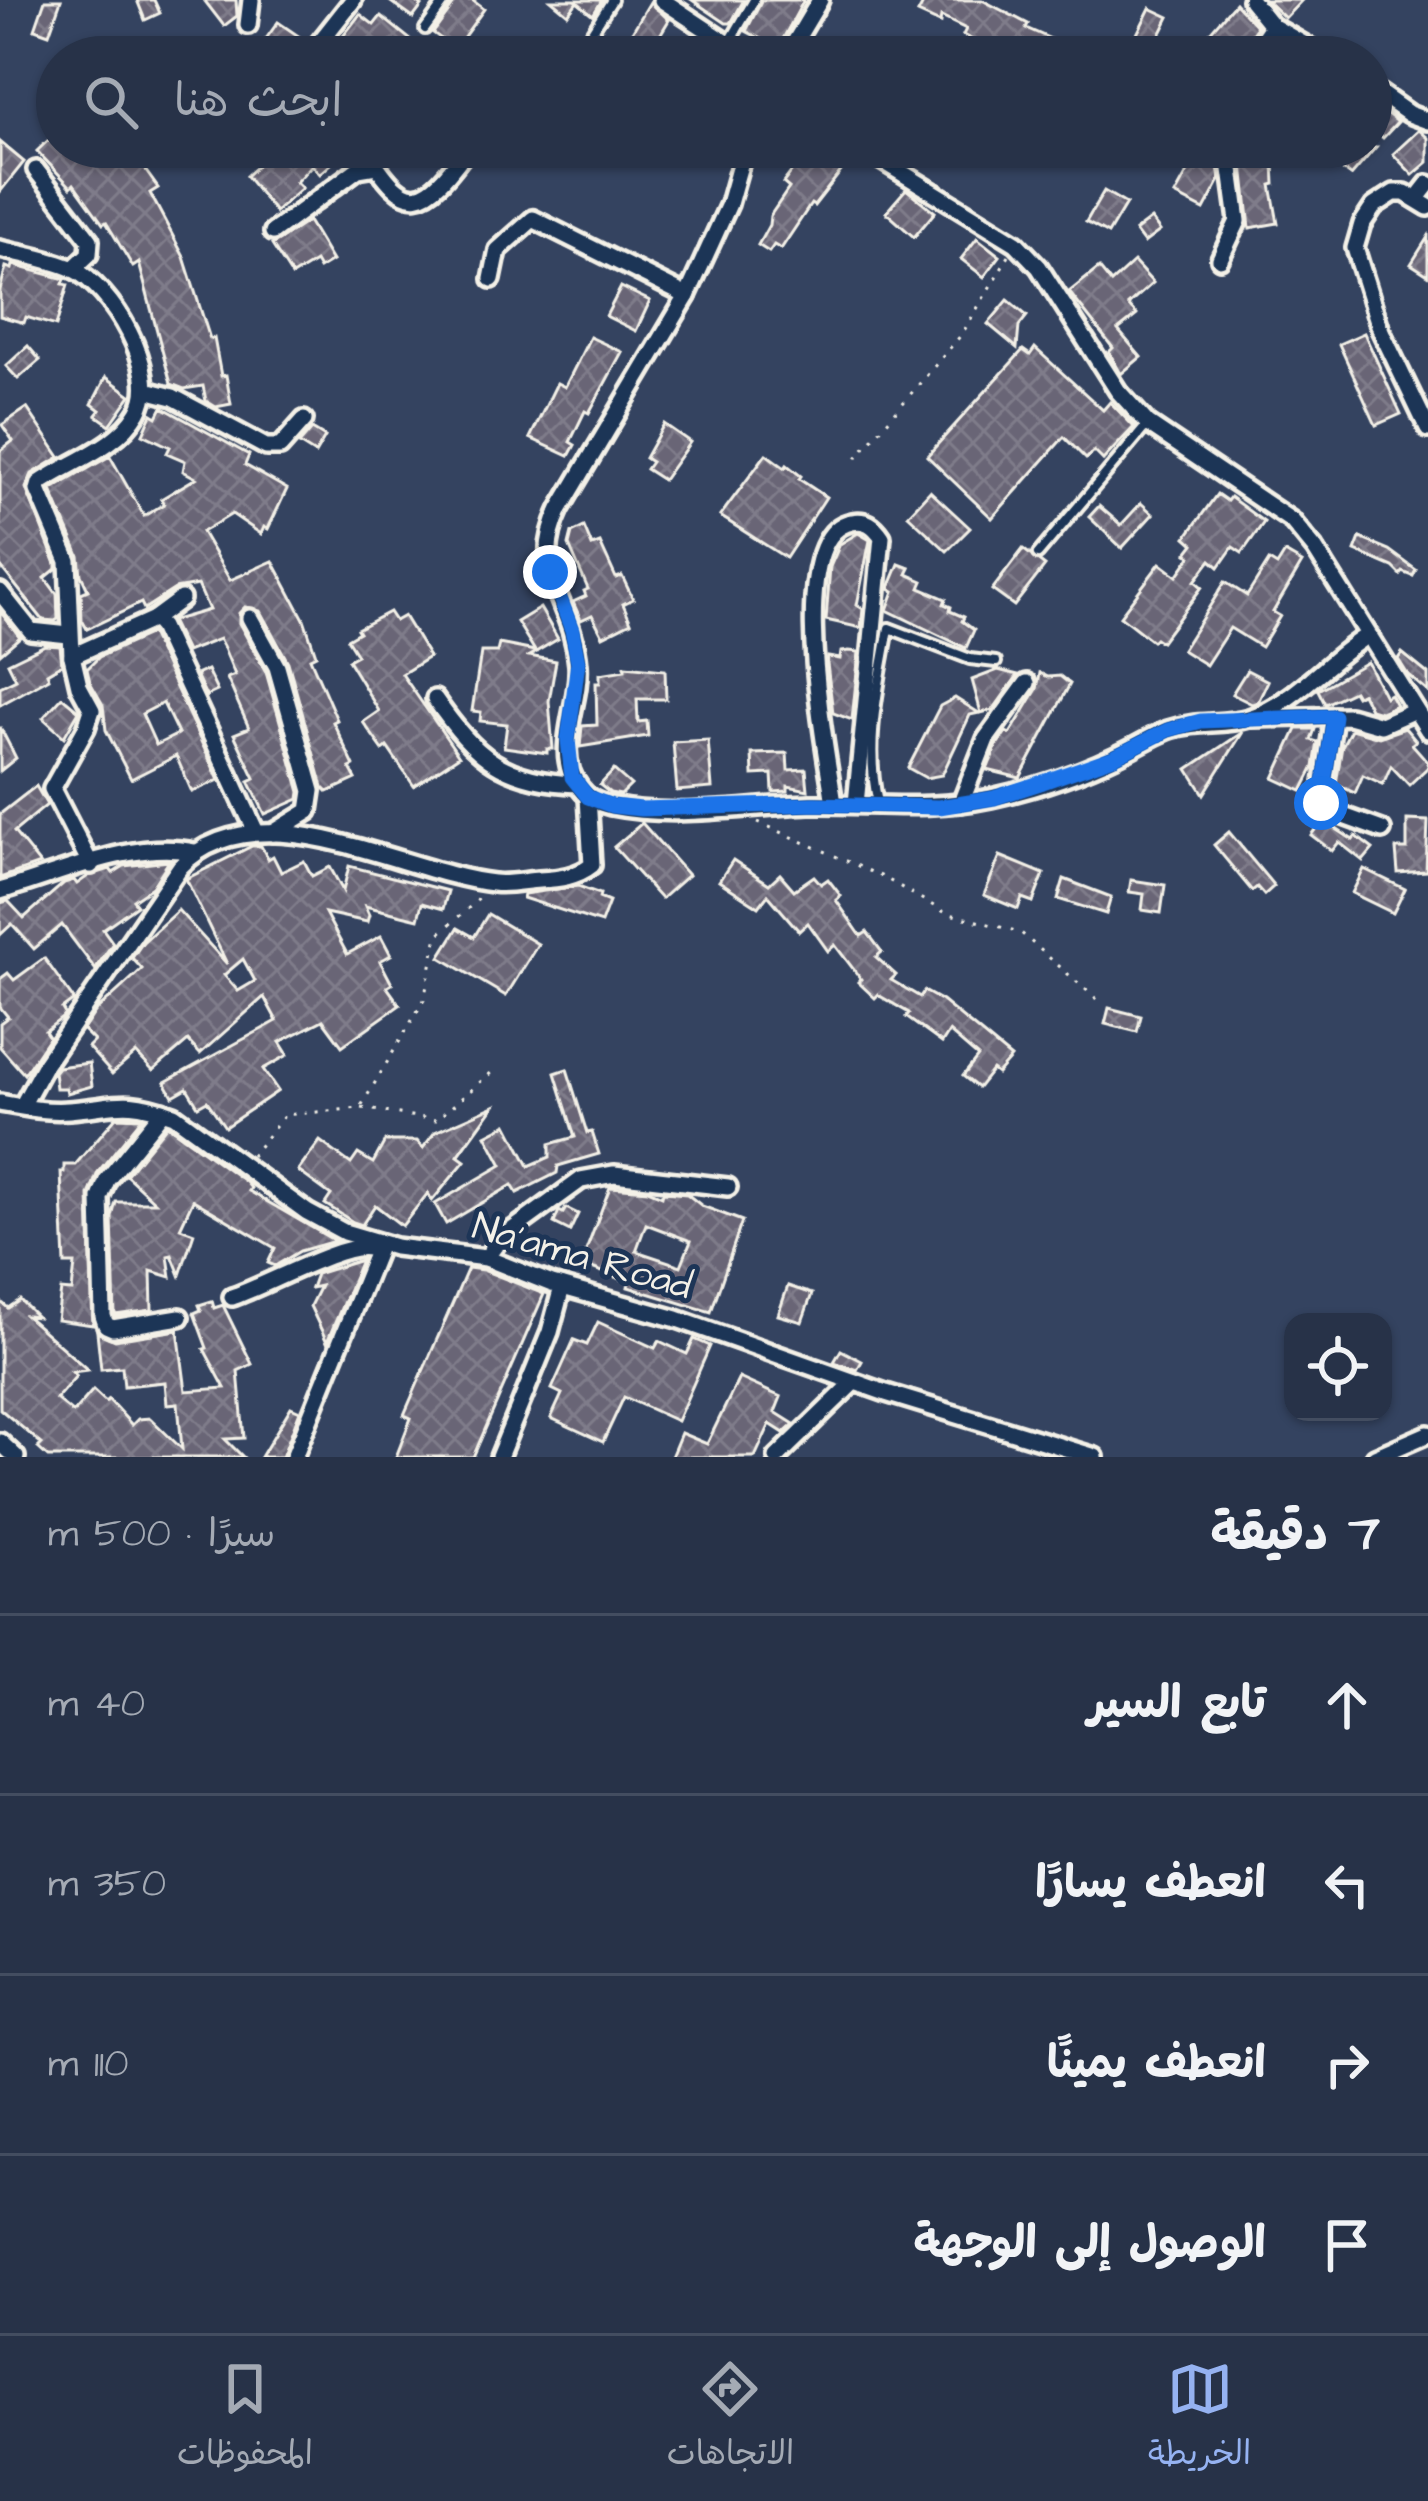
<!DOCTYPE html>
<html lang="ar">
<meta charset="utf-8">
<style>
:root{--surface:#273248;--page:#333e52;--text:#f1f3f6;--muted:#a4aab4;--line:#434d60;--accent:#95b2f1}
body{margin:0;font-family:"Architects Daughter","Playpen Sans Arabic",sans-serif;background:var(--page);color:var(--text);direction:rtl}
.controls{position:absolute;right:36px;bottom:36px;display:grid;overflow:hidden;border-radius:24px;box-shadow:0 3px 9px #0004}
.controls button{width:108px;height:108px;display:grid;place-items:center;padding:0;border:0;border-bottom:3px solid var(--line);background:var(--surface);color:var(--text);font:60px sans-serif}
.stop{position:absolute;width:36px;height:36px;margin:-27px;border:9px solid #1a73e8;border-radius:50%;background:#fff}
.stop.end{background:#1a73e8;border-color:#fff;box-shadow:0 3px 12px #0008}
.list{margin:0;padding:0;list-style:none}
h2{display:flex;justify-content:space-between;align-items:center;height:156px;margin:0;padding:0 48px;font-size:51px}
h2 small{font-size:39px;font-weight:400;color:var(--muted)}
.list li{display:grid;grid-template-columns:78px 1fr auto;gap:36px;align-items:center;box-sizing:border-box;height:180px;padding:0 48px;border-top:3px solid var(--line)}
.list b{display:block;font-size:45px;white-space:nowrap}
.list em{font-size:39px;font-style:normal;color:var(--muted)}
.icon{flex:none;width:66px;height:66px;fill:none;stroke:currentColor;stroke-width:2;stroke-linecap:round;stroke-linejoin:round}
.map{position:relative;flex:none;width:1428px;height:1457px;overflow:hidden;direction:ltr}
.search{position:absolute;background:var(--surface);box-shadow:0 3px 9px #0004;left:36px;right:36px;top:36px;height:132px;display:flex;align-items:center;gap:30px;box-sizing:border-box;padding:0 42px;border-radius:66px;color:var(--muted);font-size:45px}
.sheet{height:876px;background:var(--surface)}
nav{display:flex;justify-content:space-around;align-items:center;box-sizing:border-box;height:168px;border-top:3px solid var(--line);background:var(--surface);font-size:33px;color:var(--muted)}
nav a{display:grid;justify-items:center;gap:6px}
nav .on{color:var(--accent)}
.map>svg:first-child{display:block}
.building{fill:url(#building-cross-hatch);stroke:#f4f1e8;stroke-width:3;fill-rule:evenodd}
.lines{fill:none;stroke-linecap:round;stroke-linejoin:round}
.service-casing{stroke:#f4f1e8;stroke-width:16}
.minor-casing{stroke:#f4f1e8;stroke-width:24}
.path{stroke:#f4f1e8;stroke-width:3;stroke-dasharray:3 9;stroke-linecap:butt}
.service{stroke:#1d3557;stroke-width:8}
.minor{stroke:#1d3557;stroke-width:15}
.route{stroke:#1a73e8;stroke-width:15}
.labels{text-anchor:middle;dominant-baseline:central;stroke-width:10;stroke-linejoin:round;paint-order:stroke}
.street-label{font-size:39px;fill:#f4f1e8;stroke:#1d3557}
</style>
<div class="map">
<svg width="1428" height="1457" viewBox="0 0 1428 1457">
<defs>
<pattern id="building-cross-hatch" width="8" height="8" patternUnits="userSpaceOnUse" patternTransform="scale(3)"><rect width="8" height="8" fill="#696576"/><path d="M0 0l8 8M0 8l8-8" fill="none" stroke="#7f7c8a"/></pattern>
</defs>
<rect width="100%" height="100%" fill="#344360"/>
<filter id="ink" filterUnits="userSpaceOnUse"><feTurbulence type="fractalNoise" baseFrequency=".00833" numOctaves="2"/><feDisplacementMap in="SourceGraphic" scale="24" xChannelSelector="R" yChannelSelector="G"/><feConvolveMatrix kernelMatrix="1 2 1 2 8 2 1 2 1" color-interpolation-filters="sRGB"/></filter>
<g filter="url(#ink)">
<g class="building">
<path d="M45 0H61L49 34 35 29Z"/>
<path d="M137 0H154L160 13 145 20Z"/>
<path d="M204 0H236L237 16 224 26Z"/>
<path d="M388 0H414L422 6 413 18Z"/>
<path d="M457 0H472L484 9 455 49 433 33Z"/>
<path d="M551 0H602L593 15 577 2 568 14Z"/>
<path d="M692 0H744L731 23H726Z"/>
<path d="M762 0H804L778 48 746 31Z"/>
<path d="M925 0H982L1028 24 1026 28 1092 57H1006L963 35 966 29 941 17 940 23 918 13Z"/>
<path d="M1266 0H1302L1285 18Z"/>
<path d="M650 2 669 20 660 35 669 40 659 57H600L605 43 620 52Z"/>
<path d="M1235 3 1257 27 1235 57 1208 34Z"/>
<path d="M1150 8 1169 17 1149 57H1138L1128 52Z"/>
<path d="M360 14 374 25 381 16 432 57H353L337 44Z"/>
<path d="M278 22 303 39 290 57H251L271 48 263 43Z"/>
<path d="M1371 102 1398 122 1383 138 1371 128Z"/>
<path d="M1419 130 1428 138V162L1413 175 1393 154Z"/>
<path d="M57 132V147H108L118 157 130 149 158 188 150 193 184 257 210 339 214 338 221 376 226 375 231 404 216 407 206 401 203 386 184 389 171 384 139 263 133 267 106 222 103 224 74 184 71 187 37 151Z"/>
<path d="M0 142 24 162 0 192Z"/>
<path d="M286 147H350L320 174 312 165 296 182 302 188 275 212 246 176 270 154 274 158Z"/>
<path d="M810 147 842 170 814 206 811 204 781 249 774 245 769 252 758 245 769 225 770 216 789 188 783 183Z"/>
<path d="M1341 147H1376L1351 176 1330 161Z"/>
<path d="M1197 155 1218 166 1220 180 1204 210 1175 195Z"/>
<path d="M1274 163 1275 184 1271 185 1278 223 1250 228 1243 165Z"/>
<path d="M906 189 935 212 914 237 886 212Z"/>
<path d="M1104 191 1126 204 1108 234 1086 222Z"/>
<path d="M1151 219 1160 231 1144 243 1135 231Z"/>
<path d="M308 221 332 261 319 269 315 262 292 276 272 245Z"/>
<path d="M1428 237V275L1411 264Z"/>
<path d="M977 238 1000 256 984 277 961 259Z"/>
<path d="M1134 262 1153 283 1128 305 1137 315 1118 330 1141 357 1121 374 1109 352 1113 348 1069 292 1099 268 1111 283Z"/>
<path d="M13 265 65 279 63 284 68 285 56 326 26 317 24 323 0 316V290L6 267 12 269Z"/>
<path d="M621 287 650 301 636 331 606 316Z"/>
<path d="M1008 300 1027 316 1019 326 1017 348 988 324Z"/>
<path d="M1364 333 1401 414 1376 425 1339 344Z"/>
<path d="M590 337 622 352 589 413 585 411 570 442 575 445 569 456 530 438 557 383 565 387Z"/>
<path d="M28 346 40 360 18 379 6 366Z"/>
<path d="M1035 348 1103 410 1110 402 1134 427 1103 460 1094 451 1086 459 1064 437 992 518 927 456 1023 350 1030 355Z"/>
<path d="M106 377 131 395 110 425 96 415 100 410 92 404Z"/>
<path d="M162 407 249 455 245 465 287 489 268 529 264 527 261 534 232 514 202 532 230 580 273 561 304 619 316 655 310 658 337 720 333 722 354 766 350 768 356 779 328 792 323 787 288 662 260 611 245 607 239 613V623L266 672 300 792 299 799 265 814 249 781 255 778 234 734 249 728 227 678 235 675 223 646 219 639 186 652 171 621 209 610 198 585 175 589 144 609 141 603 87 629 82 620 81 593 88 590 81 575 79 556 51 490 110 456 144 516 164 504 161 499 196 478 183 471 185 461 167 453 170 447 143 434 152 414 157 417Z"/>
<path d="M27 408 60 457 32 474 26 488 56 564V569L45 578 57 594 58 619 55 621 43 620 0 566V451L13 441 2 425Z"/>
<path d="M664 424 690 442 663 480 646 469 651 462 645 458Z"/>
<path d="M312 429 325 437 315 454 299 444Z"/>
<path d="M766 454 785 468 787 465 801 476 799 479 826 497 786 558 720 516Z"/>
<path d="M930 491 970 528 947 551 908 515Z"/>
<path d="M1217 494 1227 501 1230 497 1264 522 1242 553 1233 547 1219 567 1211 560 1195 581 1202 587 1161 642 1155 638 1152 641 1120 616 1160 563 1177 576 1191 556 1187 553 1194 544 1186 537Z"/>
<path d="M1141 503 1153 514 1122 548 1089 517 1099 506 1121 525Z"/>
<path d="M584 527 592 546 600 543 616 578 622 576 633 599 623 604 631 622 603 636 592 615 581 620 573 602 586 596 584 591 588 589 569 545 572 533Z"/>
<path d="M858 533 870 540 857 605 863 609 861 628 826 620 830 567 840 544Z"/>
<path d="M1360 538 1389 550 1416 570 1413 576 1403 572 1401 575 1393 567 1355 551Z"/>
<path d="M1023 549 1045 566 1014 606 992 590Z"/>
<path d="M1285 553 1302 563 1273 612 1280 616 1261 647 1230 628 1206 665 1182 650 1225 582 1247 596 1269 561 1277 566Z"/>
<path d="M899 564 910 568 907 574 923 581 920 588 946 599 944 604 951 607 950 611 964 617 962 621 974 630 966 648 887 610 894 591 889 588Z"/>
<path d="M540 608 558 639 529 656 556 661 549 701 553 749H547V753L504 747 507 724 480 721 481 712 472 711 481 652H497L499 644 535 651 517 622Z"/>
<path d="M0 611 20 637 0 654Z"/>
<path d="M389 612 395 621 404 616 429 657 402 674 459 756 414 786 387 747 383 750 363 722 379 711 348 660 357 655 347 639 359 632 357 629Z"/>
<path d="M151 634 219 780 192 792 176 756 131 779 106 730 103 705 90 682 87 669 99 657ZM163 703 178 734 156 745 142 714Z"/>
<path d="M45 645 60 646 62 664 47 673 49 678 0 705V687L16 679 8 663Z"/>
<path d="M849 651 859 652 852 720 833 713 827 664 828 657 840 659 841 652Z"/>
<path d="M1402 653 1428 674V692L1408 675 1398 659Z"/>
<path d="M1367 662 1385 697 1390 694 1396 705 1380 712 1370 709 1362 693 1356 696 1353 691 1325 704 1318 690Z"/>
<path d="M625 666 665 670 666 699H637L638 722 647 721 648 736 580 747 582 726 597 725 596 683H600V674L625 670Z"/>
<path d="M207 670 217 691 206 696 196 675Z"/>
<path d="M998 670 1018 675 993 710 981 713 972 680Z"/>
<path d="M1247 670 1268 681 1258 702 1252 704 1232 694Z"/>
<path d="M1040 673 1048 677 1060 676 1070 684 1020 778 987 770 997 745 1006 732 1010 734 1037 689Z"/>
<path d="M62 697 79 711 64 737 43 718Z"/>
<path d="M955 698 979 713 970 715 942 775 926 778 908 768 940 706Z"/>
<path d="M0 727 16 758 0 771Z"/>
<path d="M1405 728 1416 741 1412 744 1428 762V767L1409 785 1391 766 1383 784 1363 775 1355 793 1336 784 1342 746 1351 729 1379 737Z"/>
<path d="M1297 729H1315L1311 740 1318 742 1314 767 1302 791 1274 778Z"/>
<path d="M1243 732 1204 794 1188 769Z"/>
<path d="M708 740 712 788 677 791 673 742Z"/>
<path d="M787 753 788 770 806 769 808 790 788 786V791L773 792 772 774 753 775 752 754Z"/>
<path d="M614 770 631 785 621 795 610 793 600 785Z"/>
<path d="M36 786 47 805 14 832 40 864 0 878V814Z"/>
<path d="M1318 817 1353 840 1356 836 1373 849 1363 861 1339 842 1332 851 1311 835 1318 826 1314 823Z"/>
<path d="M1407 820 1428 821 1426 871 1398 873 1396 849H1407Z"/>
<path d="M642 823 688 875 661 899 614 847Z"/>
<path d="M1229 832 1274 886 1264 895 1257 887 1252 891 1214 845Z"/>
<path d="M252 846H261L268 859 273 856 281 872 304 861 312 876 330 867 343 891 349 866 448 891 443 909 422 903 418 919 365 906 369 915 367 922 325 913 347 954 381 936 391 955 380 961 392 984 387 987 400 1005 342 1046 323 1020 280 1042 288 1055 263 1069 278 1091 225 1127 207 1101 198 1106 187 1088 173 1096 165 1082 277 1021 264 997 200 1054 188 1041 153 1071 136 1053 112 1074 88 1047 94 1041 83 1030 95 1012 142 969 132 958 143 942 178 910 227 964 186 879ZM243 959 255 981 238 991 224 975Z"/>
<path d="M1000 856 1044 874 1033 902 1022 898 1018 909 984 895Z"/>
<path d="M733 860 769 884 780 874 794 890 814 876 821 884 828 879 841 896 836 900 861 936 867 932 882 952 876 957 896 975 891 980 920 997 924 991 942 1001 1011 1058 997 1074 992 1070 978 1088 963 1076 978 1057 949 1032 942 1043 906 1017 909 1013 878 995 875 998 858 982 861 979 835 945 828 951 808 923 799 931 768 895 759 907 719 881Z"/>
<path d="M169 861 152 887 133 900 137 905 103 929 113 943 95 969 62 925 34 949 12 924 0 935V903L8 901 24 918 64 883 74 880 77 884 88 876 110 869 113 873 124 866Z"/>
<path d="M1364 869 1405 889 1393 913 1352 893Z"/>
<path d="M1064 879 1111 897 1106 914 1058 899Z"/>
<path d="M1131 880 1165 885 1161 913 1142 910 1144 894 1129 892Z"/>
<path d="M578 886 600 894 599 898 609 902 601 923 523 898 524 894Z"/>
<path d="M488 914 538 944 506 996 440 957 458 928 474 937Z"/>
<path d="M44 958 74 1000 62 1009 65 1014 62 1018 45 1031 49 1037 24 1074 0 1047V1023L8 1017 0 1007V979L8 973 14 980Z"/>
<path d="M1109 1008 1141 1016 1137 1032 1105 1024Z"/>
<path d="M89 1063 92 1086 67 1093 66 1088H56L54 1072 58 1067Z"/>
<path d="M567 1069 587 1133 592 1132 599 1154 558 1166 557 1173 517 1193 512 1185 446 1224 435 1204 502 1165 486 1135 507 1124 529 1166 550 1157V1144L575 1137 555 1073Z"/>
<path d="M494 1106 458 1156 465 1161 432 1201 428 1193 402 1226 375 1205 362 1225 353 1222 325 1204 331 1195 298 1171 320 1141 351 1164 358 1154 373 1163 385 1141H417L423 1148 435 1132Z"/>
<path d="M116 1117 142 1118 98 1172 89 1195 93 1325 57 1320 61 1290 72 1291 75 1264H65L61 1172H64V1165H75Z"/>
<path d="M167 1125 246 1182 251 1188 249 1191 335 1241 300 1251 275 1266 268 1263 275 1248 193 1200 180 1228 194 1233 180 1275 172 1255 168 1256 171 1277 151 1271 152 1310 115 1315 112 1217 116 1202H155L126 1175Z"/>
<path d="M610 1187 648 1190 662 1196 663 1192 687 1194 702 1206 742 1221 711 1312 628 1287 629 1282 581 1264ZM646 1224 691 1241 681 1266 636 1251Z"/>
<path d="M566 1208 578 1214 570 1231 554 1223 559 1211 563 1213Z"/>
<path d="M361 1260 327 1342 310 1306 320 1286 311 1288 316 1274Z"/>
<path d="M468 1268 483 1270 544 1294 473 1457H396L411 1418 404 1415Z"/>
<path d="M788 1286 812 1294 802 1322 778 1315Z"/>
<path d="M20 1300 37 1317 26 1316 88 1370 72 1372 76 1376 56 1399 73 1413 93 1390 106 1402 108 1399 132 1425 138 1419 150 1418 182 1449 178 1403 167 1404 165 1382 124 1386 122 1367 101 1369 97 1332 115 1340 178 1330 186 1391 225 1388 204 1349 207 1348 194 1313 201 1310 199 1305 212 1301 214 1308 223 1305 252 1364 238 1371 244 1438 225 1439 243 1457H48L38 1448 42 1444 0 1409V1301L8 1308Z"/>
<path d="M598 1322 655 1348 659 1341 687 1354 694 1339 710 1346 677 1421 624 1397 603 1442 551 1418 562 1394 552 1389 574 1340 587 1345Z"/>
<path d="M841 1350 862 1361 857 1370 834 1362Z"/>
<path d="M739 1378 781 1397 775 1412 794 1424 784 1433 770 1424 755 1457H671L681 1433 707 1444Z"/>
<path d="M291 1407 300 1411 282 1457H261Z"/>
</g>
<g class="lines">
<defs>
<g id="service">
<path d="M425 29 446 0"/>
<path d="M591 33 612 0"/>
<path d="M729 43 754 0"/>
<path d="M1038 554 1147 425"/>
<path d="M878 803C864 744 879 686 889 628L970 659 996 662"/>
</g>
<g id="minor">
<path d="M662 0 748 57"/>
<path d="M1251 0 1272 26 1326 57"/>
<path d="M248 25 251 0"/>
<path d="M308 57 353 0"/>
<path d="M786 57 820 0"/>
<path d="M1251 57 1272 26"/>
<path d="M1371 87 1409 114 1428 121"/>
<path d="M365 147C408 220 425 206 469 147"/>
<path d="M745 147 729 204 687 296 560 509C528 576 573 600 578 665 581 705 551 752 580 788 588 799 598 803 611 806 674 819 746 806 810 804 871 803 931 811 991 798 1033 789 1081 773 1120 754 1136 747 1152 736 1168 730 1195 720 1223 726 1249 718 1294 704 1328 659 1368 635"/>
<path d="M860 147 1016 243 1039 267 1118 391 1148 424 1292 521 1315 549 1428 730"/>
<path d="M36 170 90 240 89 254 73 269"/>
<path d="M1417 198 1428 184"/>
<path d="M1428 207 1405 193H1394L1374 206 1362 224 1355 248 1381 331 1428 429"/>
<path d="M273 232 358 169 376 166"/>
<path d="M0 249C23 255 51 259 73 269 111 287 163 372 138 412 118 447 72 461 40 483L38 490 68 561 72 656 79 686 92 710 86 728 52 789 91 865"/>
<path d="M1220 259 1238 221 1228 147"/>
<path d="M492 279 498 250 533 219 687 296"/>
<path d="M146 390 173 397 266 447H280L304 420"/>
<path d="M0 592 31 631 69 635"/>
<path d="M250 618 277 667 312 791 309 811 273 833"/>
<path d="M154 619 181 599"/>
<path d="M72 656 154 619 161 627 256 832"/>
<path d="M435 699C475 757 505 782 577 784"/>
<path d="M1334 716 1321 803 1327 810 1382 830"/>
<path d="M1252 718 1349 716 1381 725 1415 710"/>
<path d="M961 803 986 739 1027 683"/>
<path d="M834 804C827 753 782 534 852 522 866 519 874 525 882 537L856 804"/>
<path d="M0 891C61 874 131 839 195 852"/>
<path d="M0 1103C22 1107 46 1112 69 1110 118 1106 123 1097 174 1115L307 1212 344 1232 395 1247 486 1258 552 1284 677 1319 886 1393 1095 1457"/>
<path d="M22 1106 44 1066 180 867C257 786 402 873 493 883 508 885 524 881 539 880 559 879 577 877 592 865L588 797"/>
<path d="M163 1111 107 1180 100 1198 103 1316 106 1325 113 1328 180 1317"/>
<path d="M486 1258 500 1239 581 1180 614 1174 728 1187"/>
<path d="M232 1297C263 1287 344 1242 368 1248"/>
<path d="M0 1442 16 1457"/>
<path d="M294 1457 380 1244"/>
<path d="M499 1457 550 1332 562 1287"/>
<path d="M777 1457 854 1382"/>
<path d="M1375 1457 1428 1434"/>
</g>
</defs>
<use href="#service" class="service-casing"/>
<use href="#minor" class="minor-casing"/>
<g class="path">
<path d="M856 458 962 334 1009 255"/>
<path d="M758 822 883 877 946 913 1020 932 1100 1002"/>
<path d="M362 1108 436 1120 492 1072"/>
<path d="M251 1156 285 1115 360 1108 424 1000 437 936 483 895"/>
</g>
<use href="#service" class="service"/>
<use href="#minor" class="minor"/>
</g>
</g>
<g class="lines" filter="url(#ink)">
<path class="route" d="M550 572 572 630 578 662 568 740 572 777 588 797 612 806 641 809 814 804 939 807 994 798 1043 782 1114 757 1168 730 1201 721 1334 716 1321 803"/>
</g>
<g class="labels">
<g class="street-label">
<text transform="translate(582 1257) rotate(16)">Na'ama Road</text>
</g>
</g>
</svg>
<div class="controls">
<button><svg class="icon" aria-label="locate" viewBox="0 0 24 24"><circle cx="12" cy="12" r="6"/><path d="M12 2v4M12 18v4M2 12h4M18 12h4"/></svg></button>
</div>
<div class="stop" style="left:1321px;top:803px"></div>
<div class="stop end" style="left:550px;top:572px"></div>
<div class="search"><svg class="icon" aria-label="search" viewBox="0 0 24 24"><circle cx="10" cy="10" r="6"/><path d="M15 15l6 6"/></svg>ابحث هنا</div>
</div>
<section class="sheet">
<h2>7 دقيقة<small>سيرًا · 500 m</small></h2>
<ul class="list">
<li><svg class="icon" aria-label="ahead" viewBox="0 0 24 24"><path d="M12 20V5M6 11l6-6 6 6"/></svg><div><b>تابع السير</b></div><em>40 m</em></li>
<li><svg class="icon" aria-label="left" viewBox="0 0 24 24"><path d="M17 20v-9H6M10 6l-5 5 5 5"/></svg><div><b>انعطف يسارًا</b></div><em>350 m</em></li>
<li><svg class="icon" aria-label="right" viewBox="0 0 24 24"><path d="M7 20v-9h11M14 6l5 5-5 5"/></svg><div><b>انعطف يمينًا</b></div><em>110 m</em></li>
<li><svg class="icon" aria-label="arrive" viewBox="0 0 24 24"><path d="M6 21V4h12l-3 4 3 4H6"/></svg><div><b>الوصول إلى الوجهة</b></div></li>
</ul>
</section>
<nav>
<a class="on"><svg class="icon" aria-label="map" viewBox="0 0 24 24"><path d="M3 6l6-2 6 2 6-2v14l-6 2-6-2-6 2zM9 4v14M15 6v14"/></svg>الخريطة</a>
<a><svg class="icon" aria-label="directions" viewBox="0 0 24 24"><path d="M12 3l9 9-9 9-9-9zM9 14v-3h6M13 9l2 2-2 2"/></svg>الاتجاهات</a>
<a><svg class="icon" aria-label="saved" viewBox="0 0 24 24"><path d="M7 4h10v16l-5-4-5 4z"/></svg>المحفوظات</a>
</nav>
